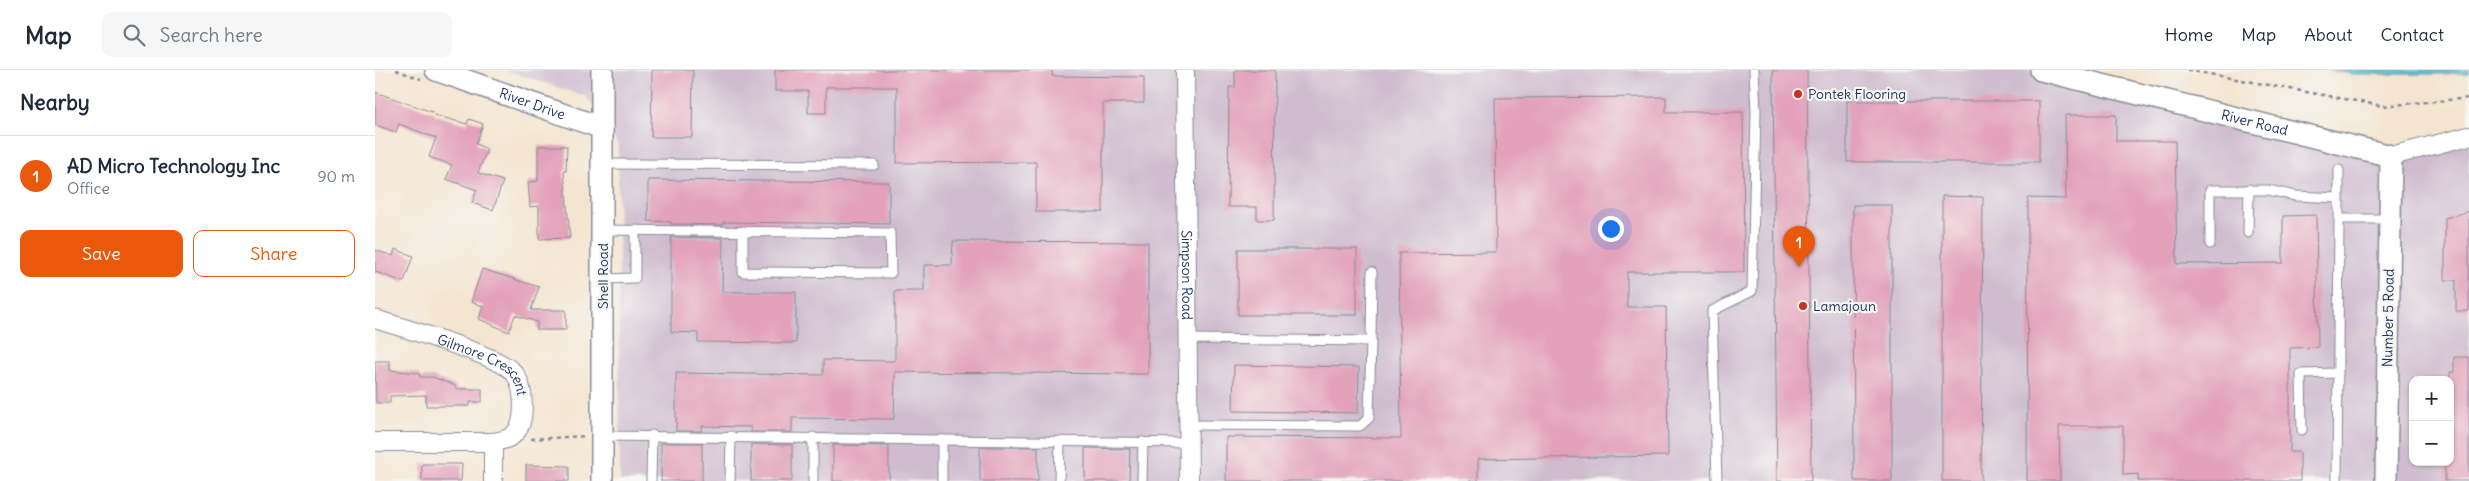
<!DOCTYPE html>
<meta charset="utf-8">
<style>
:root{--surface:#fff;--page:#f6f6f7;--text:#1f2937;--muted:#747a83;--line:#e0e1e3;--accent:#ea580c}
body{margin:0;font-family:Delius,sans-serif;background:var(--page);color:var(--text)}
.controls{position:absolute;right:15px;bottom:15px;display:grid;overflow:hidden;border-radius:10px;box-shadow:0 1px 4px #0004}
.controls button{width:45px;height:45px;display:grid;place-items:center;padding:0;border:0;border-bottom:1px solid var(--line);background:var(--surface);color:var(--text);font:25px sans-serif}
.you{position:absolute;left:1235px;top:158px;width:18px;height:18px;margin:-12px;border:4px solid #fff;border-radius:50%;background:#1a73e8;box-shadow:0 0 0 8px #1a73e833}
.badge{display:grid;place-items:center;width:32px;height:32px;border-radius:50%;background:var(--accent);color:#fff;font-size:16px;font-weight:700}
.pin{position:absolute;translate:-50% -41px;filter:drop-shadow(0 1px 2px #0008)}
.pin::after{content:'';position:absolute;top:26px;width:18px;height:15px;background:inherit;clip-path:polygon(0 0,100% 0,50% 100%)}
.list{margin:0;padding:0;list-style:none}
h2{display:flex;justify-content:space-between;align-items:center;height:65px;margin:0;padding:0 20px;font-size:21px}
h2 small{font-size:16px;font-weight:400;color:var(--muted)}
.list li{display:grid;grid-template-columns:32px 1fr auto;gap:15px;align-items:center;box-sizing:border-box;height:80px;padding:0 20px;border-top:1px solid var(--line)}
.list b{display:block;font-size:19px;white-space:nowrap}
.list p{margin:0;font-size:16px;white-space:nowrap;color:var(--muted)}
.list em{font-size:16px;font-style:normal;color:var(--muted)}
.actions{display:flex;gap:10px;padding:15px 20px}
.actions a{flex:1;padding:11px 0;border:1px solid var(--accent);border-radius:10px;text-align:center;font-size:18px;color:var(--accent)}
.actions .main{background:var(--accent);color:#fff}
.icon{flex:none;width:28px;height:28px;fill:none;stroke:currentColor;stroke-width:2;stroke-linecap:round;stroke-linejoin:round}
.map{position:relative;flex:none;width:2094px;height:411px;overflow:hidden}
header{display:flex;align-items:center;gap:30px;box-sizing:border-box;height:70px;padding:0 25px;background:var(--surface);border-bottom:1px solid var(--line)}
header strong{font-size:24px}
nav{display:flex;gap:28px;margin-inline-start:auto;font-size:18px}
.search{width:350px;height:45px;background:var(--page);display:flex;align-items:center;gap:12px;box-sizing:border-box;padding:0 18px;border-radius:10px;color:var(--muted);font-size:19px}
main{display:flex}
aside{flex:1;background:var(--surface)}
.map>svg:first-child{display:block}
.industrial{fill:#cfbdcf;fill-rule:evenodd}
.water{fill:#5dc8d7;stroke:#3c7c9a}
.building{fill:#e3a1ba}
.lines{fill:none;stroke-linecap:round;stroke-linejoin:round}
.service-casing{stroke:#888a97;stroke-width:11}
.minor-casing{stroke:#888a97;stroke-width:20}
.tertiary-casing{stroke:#888a97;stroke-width:24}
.path{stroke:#888a97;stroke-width:2.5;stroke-dasharray:4 4;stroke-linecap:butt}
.service{stroke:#fff;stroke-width:9}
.minor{stroke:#fff;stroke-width:18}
.tertiary{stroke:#fff;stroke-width:21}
.poi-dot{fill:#c8321e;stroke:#f6f6f2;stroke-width:2}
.labels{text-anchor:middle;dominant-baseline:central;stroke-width:4.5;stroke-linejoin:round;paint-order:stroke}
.poi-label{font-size:14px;fill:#1b2f5e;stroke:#f6f6f2;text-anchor:start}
.street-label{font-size:14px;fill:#1b2f5e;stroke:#f6f6f2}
</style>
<header>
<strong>Map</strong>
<div class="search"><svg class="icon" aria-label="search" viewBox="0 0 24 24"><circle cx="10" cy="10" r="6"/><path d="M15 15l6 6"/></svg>Search here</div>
<nav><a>Home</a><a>Map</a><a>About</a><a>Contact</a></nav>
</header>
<main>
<aside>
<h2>Nearby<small></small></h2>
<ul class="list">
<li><span class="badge">1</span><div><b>AD Micro Technology Inc</b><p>Office</p></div><em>90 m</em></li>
</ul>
<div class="actions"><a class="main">Save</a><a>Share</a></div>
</aside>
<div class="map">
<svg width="2094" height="411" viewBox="0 0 2094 411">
<rect width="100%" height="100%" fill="#f6f6f2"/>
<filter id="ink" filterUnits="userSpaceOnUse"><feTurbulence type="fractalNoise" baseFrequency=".02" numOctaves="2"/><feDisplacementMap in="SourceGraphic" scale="10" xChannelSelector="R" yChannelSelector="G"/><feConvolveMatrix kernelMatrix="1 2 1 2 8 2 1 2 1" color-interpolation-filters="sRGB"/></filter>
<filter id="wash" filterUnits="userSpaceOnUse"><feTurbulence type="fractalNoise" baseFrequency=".0096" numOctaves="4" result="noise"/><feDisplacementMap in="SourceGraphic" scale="20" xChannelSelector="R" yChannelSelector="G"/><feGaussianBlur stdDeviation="1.12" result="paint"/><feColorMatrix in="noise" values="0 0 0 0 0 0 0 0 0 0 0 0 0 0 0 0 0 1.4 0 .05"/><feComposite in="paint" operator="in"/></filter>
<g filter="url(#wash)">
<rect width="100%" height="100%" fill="#f4e5d0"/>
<path class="industrial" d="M130 0H1666L2016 86 2094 66V411H245L243 75 212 27ZM2038 310H2075V392H2038Z"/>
<path class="water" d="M1954 0H2094V4H1977Z"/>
<g id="blocks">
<g class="building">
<path d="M277 0H318L317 67H276Z"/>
<path d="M400 0H677V6L769 7V33H728V142H661V92L522 93V17H451V43H433V21H400Z"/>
<path d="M860 0H900L899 150H882V137H853L854 17H860Z"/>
<path d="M1398 0H1432L1436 411H1402Z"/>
<path d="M0 22 60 43 59 45 92 54 94 49 108 54 101 74 112 79 103 103 128 111 118 140 97 133 102 120 71 109 77 95 54 87 61 68 24 54 21 62 0 55Z"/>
<path d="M1291 27V42H1368L1369 202H1252V237H1291L1293 386 1103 389V411H851V367L1026 368 1024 183 1121 182 1120 28Z"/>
<rect x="1472" y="31" width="192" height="61"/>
<path d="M1690 45H1741V71H1800L1802 194 1908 193V146L1941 145 1943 277 1915 278V382H1925V411H1763V404L1748 405V356H1684L1685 411H1652L1653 128 1691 129Z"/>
<path d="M163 76H192L191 101H189L195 168 164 169V136L155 137 153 112 163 111Z"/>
<path d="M273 110 514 112V154L348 152V155L296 154V152L273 151Z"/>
<path d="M1567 126 1608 127 1606 411H1567Z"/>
<path d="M1478 135H1517V411H1479Z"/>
<path d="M2094 141V241H2081V210H2070V148Z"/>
<path d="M296 167 348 168 347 222H421V273L323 272V263L296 262Z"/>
<path d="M578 171 773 172V304L520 302 519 349 417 348V362H376V357L327 356V361H301V303L448 305V290L520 291V221H549V195H577Z"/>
<path d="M20 179 38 186 29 212 0 202V180L18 186Z"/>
<rect x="863" y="179" width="119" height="66"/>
<path d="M107 199 164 217 156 240H191V260H162V252L140 245 134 262 104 249 108 236 96 232Z"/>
<path d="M2079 287H2094V411H2070V392H2075V302H2079Z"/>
<path d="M0 291H15V300L44 303 45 307H58L81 316V319H107V332H95V336H51V325L15 326V333H1Z"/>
<path d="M859 295 984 297 983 343 858 341Z"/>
<rect x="286" y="373" width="41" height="38"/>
<path d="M376 374 417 375V411H376Z"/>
<path d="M458 375 514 376V411H458Z"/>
<rect x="605" y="377" width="58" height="34"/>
<path d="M710 378 755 379 754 411H710Z"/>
<path d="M47 394H87L86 411H47Z"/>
<path d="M151 395 194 396V411H151Z"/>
</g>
</g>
</g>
<g filter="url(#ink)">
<use href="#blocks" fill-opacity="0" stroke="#888a97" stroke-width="1"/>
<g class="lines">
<defs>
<g id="service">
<path d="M228 94 499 95"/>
<path d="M1964 149V100"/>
<path d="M228 160 515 163 516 203 368 202V161"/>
<path d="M1873 163 1874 119"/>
<path d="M1835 174V120H1893L1921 126 1964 128"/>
<path d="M228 209 260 208V160"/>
<path d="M814 269 996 271 997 202"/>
<path d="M814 355 985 356 994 348 996 271"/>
<path d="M1927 360 1926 304 1963 303"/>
<path d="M228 366 814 373"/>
<path d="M276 411 277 365"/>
<path d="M355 411 356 366"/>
<path d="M438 411V367"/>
<path d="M567 411V370"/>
<path d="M684 411 685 371"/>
<path d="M767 411 768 372"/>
<path d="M1342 411 1337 241 1377 221 1381 41 1379 0"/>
<path d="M1962 411 1964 149H2015"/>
</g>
<g id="minor">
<path id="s1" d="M810 0 814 411"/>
<path d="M2016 86 2094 66"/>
<path id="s2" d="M0 249C27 258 125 285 139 303 148 314 149 334 147 348 144 365 134 370 118 372H0"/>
<path d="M118 372V411"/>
</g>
<g id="tertiary">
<path id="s3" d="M61 0 227 58"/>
<path d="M227 0V411"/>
<path id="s4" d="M1666 0 2016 86 2011 411"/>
</g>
</defs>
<use href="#service" class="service-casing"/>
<use href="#minor" class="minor-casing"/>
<use href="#tertiary" class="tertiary-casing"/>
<g class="path">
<path d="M21 0 46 9"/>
<path d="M1812 0 2008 36 2094 28"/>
<path d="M156 369 211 366"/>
</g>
<use href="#service" class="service"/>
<use href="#minor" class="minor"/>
<use href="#tertiary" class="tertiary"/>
</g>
</g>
<g class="poi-dot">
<circle cx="1423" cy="24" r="5"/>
<circle cx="1428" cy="236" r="5"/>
</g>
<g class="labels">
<g class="poi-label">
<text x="1433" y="24">Pontek Flooring</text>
<text x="1438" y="236">Lamajoun</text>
</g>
<g class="street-label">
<text stroke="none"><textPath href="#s3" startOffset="102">River Drive</textPath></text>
<text stroke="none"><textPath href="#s4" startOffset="220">River Road</textPath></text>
<text stroke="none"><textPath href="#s1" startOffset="205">Simpson Road</textPath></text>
<text transform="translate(228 206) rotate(-90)">Shell Road</text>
<text transform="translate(2013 248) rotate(-89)">Number 5 Road</text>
<text stroke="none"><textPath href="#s2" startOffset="120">Gilmore Crescent</textPath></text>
</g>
</g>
</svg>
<div class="controls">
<button>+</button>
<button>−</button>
</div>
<div class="you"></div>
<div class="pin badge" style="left:1424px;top:197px">1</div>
</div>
</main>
